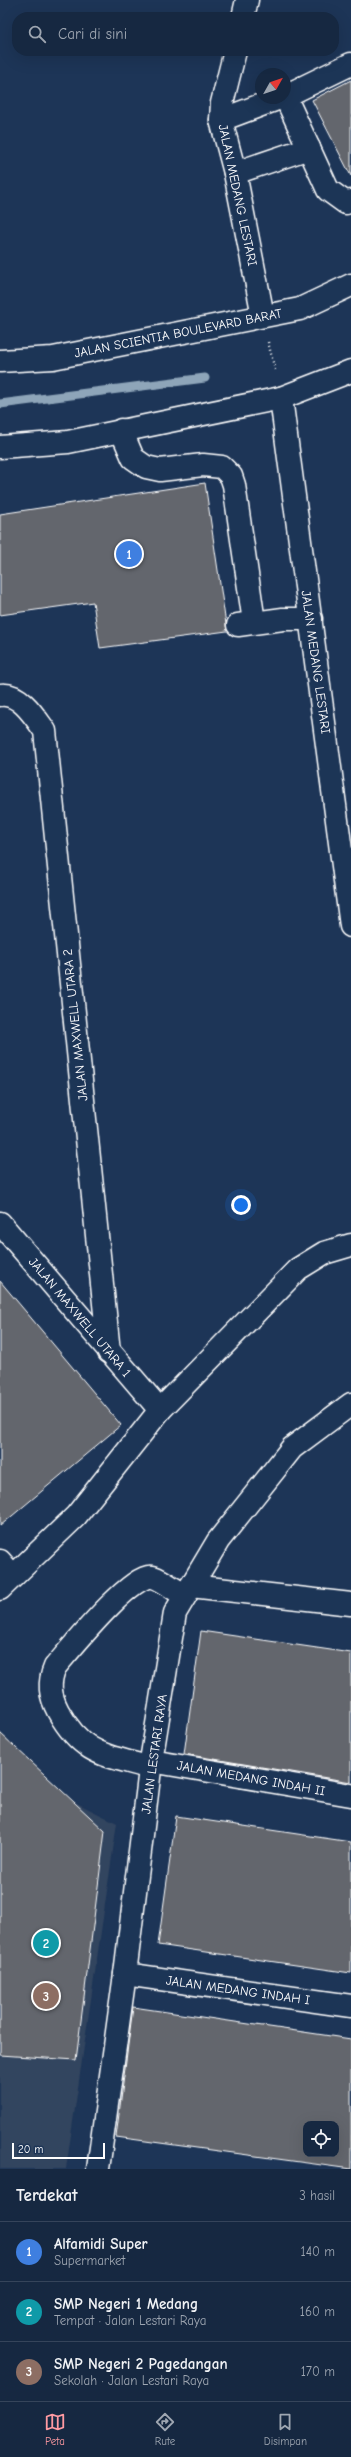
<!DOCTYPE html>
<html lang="id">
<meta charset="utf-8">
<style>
:root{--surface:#162841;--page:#1f3048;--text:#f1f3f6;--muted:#9ea6b1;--line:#35445a;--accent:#ff9aa2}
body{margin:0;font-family:"Comic Neue",sans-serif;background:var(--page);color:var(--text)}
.controls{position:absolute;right:12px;bottom:12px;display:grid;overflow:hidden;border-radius:8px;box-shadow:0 4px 16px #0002}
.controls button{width:36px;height:36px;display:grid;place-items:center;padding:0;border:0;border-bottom:1px solid var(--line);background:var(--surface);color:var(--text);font:20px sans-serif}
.compass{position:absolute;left:255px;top:68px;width:36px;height:36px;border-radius:50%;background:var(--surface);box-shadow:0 4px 16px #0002;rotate:50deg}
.scale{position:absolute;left:12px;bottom:10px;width:93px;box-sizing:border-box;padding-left:4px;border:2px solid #fff;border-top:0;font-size:11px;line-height:14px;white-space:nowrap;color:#fff;-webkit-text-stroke:3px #1d3557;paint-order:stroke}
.you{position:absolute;left:241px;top:1205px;width:14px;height:14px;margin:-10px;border:3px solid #fff;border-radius:50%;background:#1a73e8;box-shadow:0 0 0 6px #1a73e833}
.badge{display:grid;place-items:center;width:26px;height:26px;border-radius:50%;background:var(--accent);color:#fff;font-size:13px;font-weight:700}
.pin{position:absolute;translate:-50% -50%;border:2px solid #fff;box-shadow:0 1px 4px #0006}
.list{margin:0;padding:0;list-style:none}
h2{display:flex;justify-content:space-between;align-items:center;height:52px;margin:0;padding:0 16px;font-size:17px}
h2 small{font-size:13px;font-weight:400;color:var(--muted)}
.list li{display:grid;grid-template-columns:26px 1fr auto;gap:12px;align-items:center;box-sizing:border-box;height:60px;padding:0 16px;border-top:1px solid var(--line)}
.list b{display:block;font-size:15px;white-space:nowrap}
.list p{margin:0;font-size:13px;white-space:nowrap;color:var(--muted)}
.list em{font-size:13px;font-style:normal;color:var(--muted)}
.icon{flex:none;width:22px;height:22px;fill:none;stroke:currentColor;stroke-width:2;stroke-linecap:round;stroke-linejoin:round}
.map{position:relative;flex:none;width:351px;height:2169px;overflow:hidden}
.search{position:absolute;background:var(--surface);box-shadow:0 4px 16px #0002;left:12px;right:12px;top:12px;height:44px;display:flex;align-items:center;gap:10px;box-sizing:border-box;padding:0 14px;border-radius:16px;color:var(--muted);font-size:15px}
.sheet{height:232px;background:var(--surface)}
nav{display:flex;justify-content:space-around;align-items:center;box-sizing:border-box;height:56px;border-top:1px solid var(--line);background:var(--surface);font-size:11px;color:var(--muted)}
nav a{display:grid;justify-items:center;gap:2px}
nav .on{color:var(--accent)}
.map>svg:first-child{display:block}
.built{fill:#32445e}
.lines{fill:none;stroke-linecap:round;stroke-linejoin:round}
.stream{stroke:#8ea5b9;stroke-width:9}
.building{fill:#63666d;stroke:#fff;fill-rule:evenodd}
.minor-casing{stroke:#fff;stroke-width:25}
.path{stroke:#fff;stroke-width:2.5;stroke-dasharray:1 3;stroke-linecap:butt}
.minor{stroke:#1d3557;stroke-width:22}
.labels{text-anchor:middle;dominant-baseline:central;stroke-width:4;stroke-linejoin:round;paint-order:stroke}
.street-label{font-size:13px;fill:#fff;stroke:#1d3557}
</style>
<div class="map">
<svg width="351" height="2169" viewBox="0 0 351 2169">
<rect width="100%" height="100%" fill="#1d3557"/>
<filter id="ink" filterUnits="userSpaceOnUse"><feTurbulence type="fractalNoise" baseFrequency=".025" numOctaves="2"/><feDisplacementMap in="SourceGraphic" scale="8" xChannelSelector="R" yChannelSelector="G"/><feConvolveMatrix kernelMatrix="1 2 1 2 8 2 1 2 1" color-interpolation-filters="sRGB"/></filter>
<g filter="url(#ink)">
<path class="built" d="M0 1765 117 1823 66 2169H0Z"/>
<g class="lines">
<path class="stream" d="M0 404 205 378"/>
</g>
<g class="building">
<path d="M351 80V176L312 100Z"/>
<path d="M205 483 227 631 100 648 93 602 0 615V514Z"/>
<path d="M0 1281 121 1425 0 1526Z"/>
<path d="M201 1631 351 1653V1782L184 1754Z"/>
<path d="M0 1733 105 1831 76 2060 0 2055Z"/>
<path d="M176 1816 351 1842V1973L158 1945Z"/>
<path d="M133 2007 351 2039V2169L116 2137ZM306 2124H336V2154H306Z"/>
</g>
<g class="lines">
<defs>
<g id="minor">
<path d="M243 17 247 0"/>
<path d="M235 51 222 103 221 120 235 173 263 316"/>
<path d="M285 96 328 190 346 203 351 201"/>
<path d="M285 96 351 64"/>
<path d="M221 120 280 98"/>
<path d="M235 173 309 148"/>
<path d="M0 361 53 358 300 309 351 285"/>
<path d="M281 398 351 926"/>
<path d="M121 430 133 458 146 467 160 470 203 465 222 467 231 476 234 485 254 622"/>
<path d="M0 447 68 442 281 398 351 371"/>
<path d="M238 625 283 619H311"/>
<path d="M0 695C20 692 35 717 45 731L109 1352"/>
<path d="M0 1223 160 1410"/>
<path d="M0 1561 13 1576"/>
<path d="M191 1586 351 1604"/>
<path d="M0 1589 76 1516 160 1410 298 1269 324 1253 351 1245"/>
<path d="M151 1761 351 1795"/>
<path d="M151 1768C106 1755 83 1756 58 1711 50 1696 48 1683 55 1667 69 1651 133 1571 153 1577 163 1580 175 1590 185 1596"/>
<path d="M125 1974 351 2006"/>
<path d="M98 2169 125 1974 151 1761 175 1613 218 1541 292 1448 351 1404"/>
</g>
</defs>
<use href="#minor" class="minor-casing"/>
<path class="path" d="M268 342 275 370"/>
<use href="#minor" class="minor"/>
</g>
</g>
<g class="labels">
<g class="street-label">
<text transform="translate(238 195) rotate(78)">JALAN MEDANG LESTARI</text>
<text transform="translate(178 333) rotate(-11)">JALAN SCIENTIA BOULEVARD BARAT</text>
<text transform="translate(316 662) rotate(82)">JALAN MEDANG LESTARI</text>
<text transform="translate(75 1025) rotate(-96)">JALAN MAXWELL UTARA 2</text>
<text transform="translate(80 1317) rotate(50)">JALAN MAXWELL UTARA 1</text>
<text transform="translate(154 1754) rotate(-82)">JALAN LESTARI RAYA</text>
<text transform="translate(251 1778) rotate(10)">JALAN MEDANG INDAH II</text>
<text transform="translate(238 1990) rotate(8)">JALAN MEDANG INDAH I</text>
</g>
</g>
</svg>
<div class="controls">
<button><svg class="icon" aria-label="locate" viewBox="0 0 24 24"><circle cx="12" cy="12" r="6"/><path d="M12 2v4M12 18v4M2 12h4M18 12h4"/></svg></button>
</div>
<svg class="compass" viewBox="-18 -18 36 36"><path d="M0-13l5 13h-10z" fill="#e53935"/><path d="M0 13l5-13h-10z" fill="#9ea6b1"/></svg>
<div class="scale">20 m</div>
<div class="you"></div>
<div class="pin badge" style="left:129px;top:554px;background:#3f7fe0">1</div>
<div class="pin badge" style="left:46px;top:1943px;background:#0f9aa8">2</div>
<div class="pin badge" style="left:46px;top:1996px;background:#8d6e63">3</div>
<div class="search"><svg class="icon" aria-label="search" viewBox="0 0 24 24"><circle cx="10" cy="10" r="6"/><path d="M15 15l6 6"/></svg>Cari di sini</div>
</div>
<section class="sheet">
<h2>Terdekat<small>3 hasil</small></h2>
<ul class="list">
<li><span class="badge" style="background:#3f7fe0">1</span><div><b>Alfamidi Super</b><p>Supermarket</p></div><em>140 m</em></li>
<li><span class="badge" style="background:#0f9aa8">2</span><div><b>SMP Negeri 1 Medang</b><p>Tempat · Jalan Lestari Raya</p></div><em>160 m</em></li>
<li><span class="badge" style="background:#8d6e63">3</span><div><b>SMP Negeri 2 Pagedangan</b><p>Sekolah · Jalan Lestari Raya</p></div><em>170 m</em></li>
</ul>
</section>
<nav>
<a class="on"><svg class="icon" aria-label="map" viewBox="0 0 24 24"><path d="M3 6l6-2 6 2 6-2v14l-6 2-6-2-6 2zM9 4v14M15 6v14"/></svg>Peta</a>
<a><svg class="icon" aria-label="directions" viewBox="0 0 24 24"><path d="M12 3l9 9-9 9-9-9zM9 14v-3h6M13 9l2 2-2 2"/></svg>Rute</a>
<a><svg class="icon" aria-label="saved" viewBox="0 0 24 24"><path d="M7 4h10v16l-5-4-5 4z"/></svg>Disimpan</a>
</nav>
